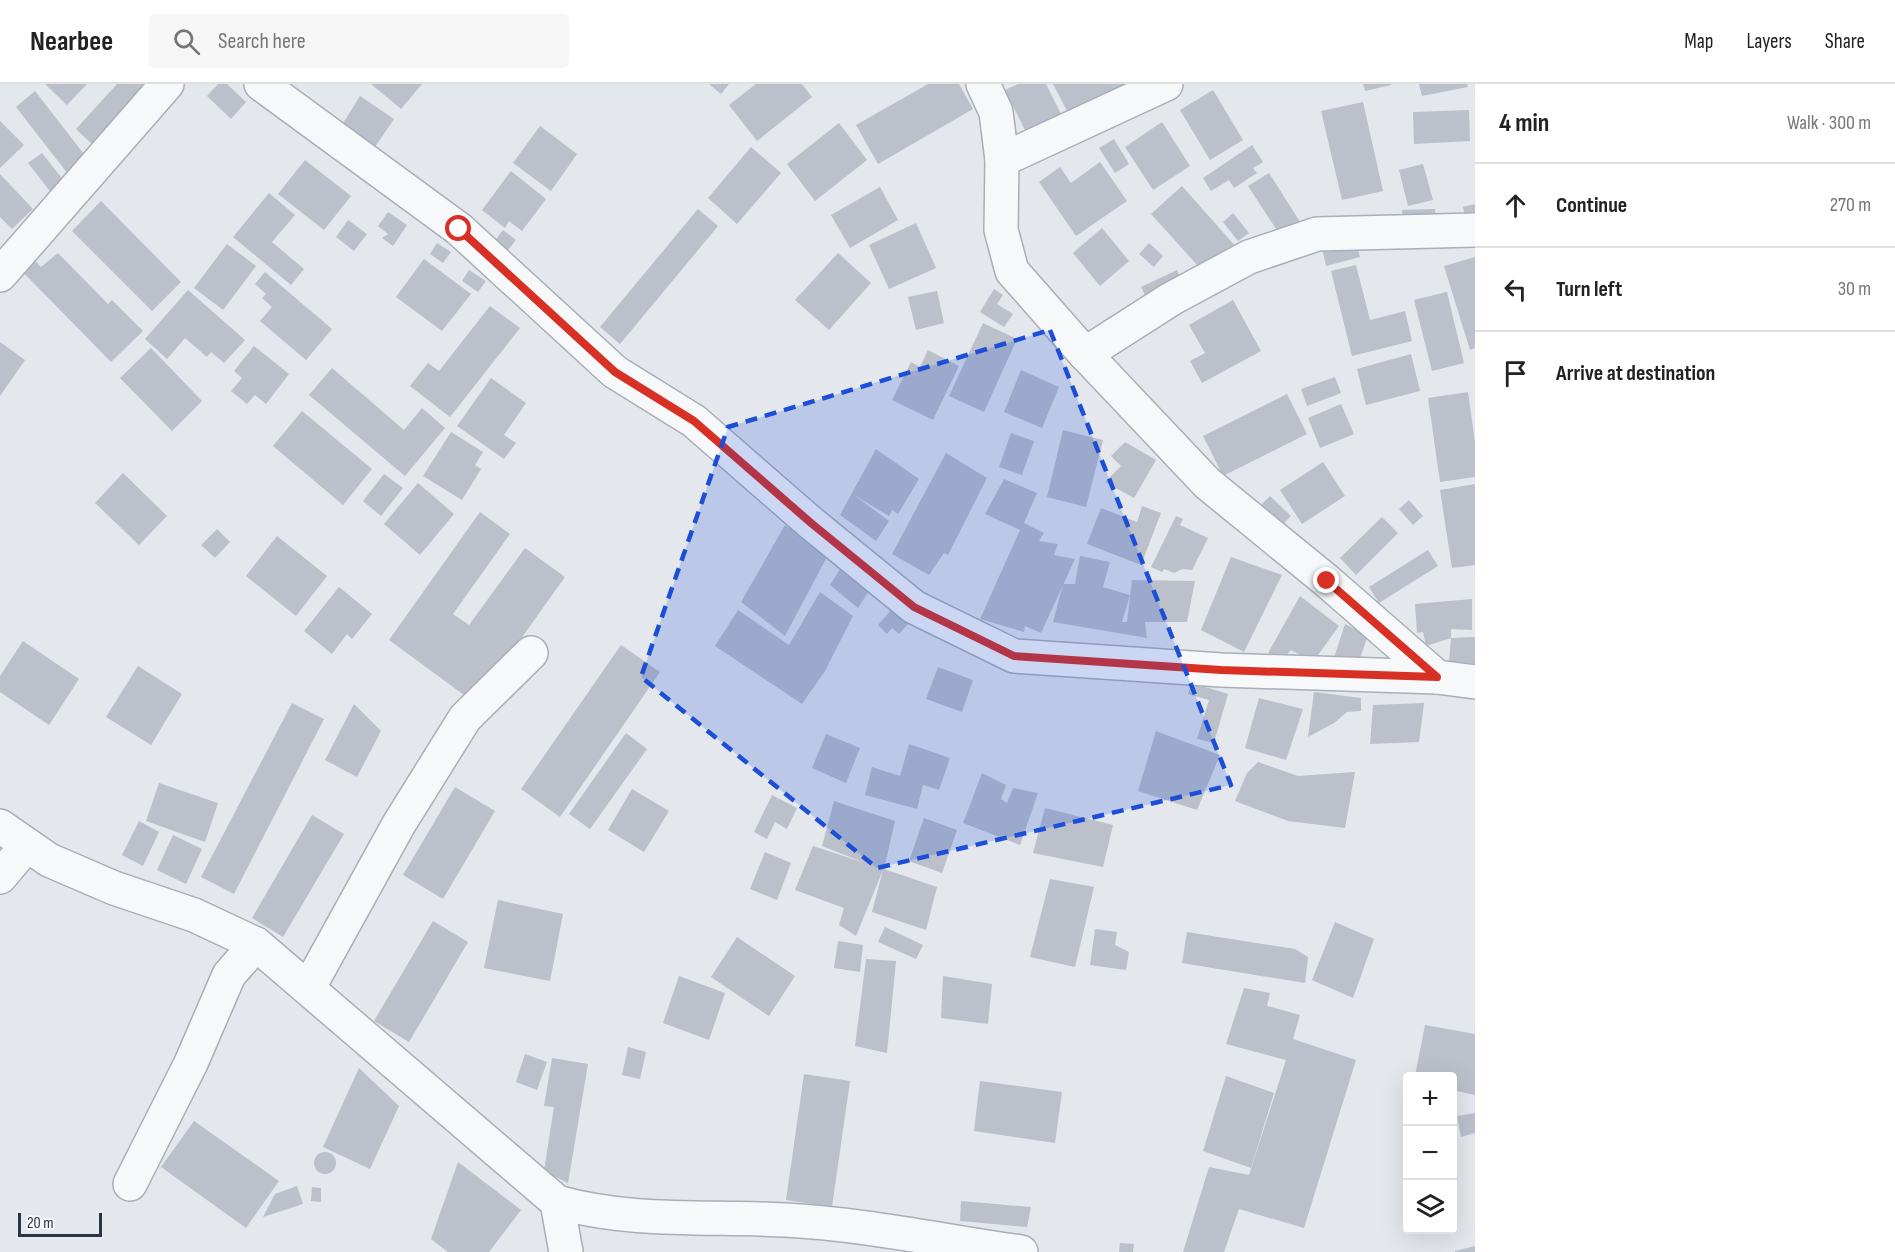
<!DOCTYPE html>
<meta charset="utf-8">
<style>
:root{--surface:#fff;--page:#f6f6f6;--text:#222;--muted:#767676;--line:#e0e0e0}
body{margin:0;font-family:"Sofia Sans Condensed",sans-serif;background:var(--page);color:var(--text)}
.controls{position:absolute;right:18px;bottom:18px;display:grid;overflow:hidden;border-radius:6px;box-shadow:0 6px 24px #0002}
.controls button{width:54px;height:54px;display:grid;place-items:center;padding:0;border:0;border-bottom:2px solid var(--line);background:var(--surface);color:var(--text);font:30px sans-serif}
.scale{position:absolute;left:18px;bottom:15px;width:84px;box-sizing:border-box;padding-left:6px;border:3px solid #2b3445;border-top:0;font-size:16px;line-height:21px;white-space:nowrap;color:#2b3445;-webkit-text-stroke:4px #f4f6f9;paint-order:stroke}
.stop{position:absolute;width:18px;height:18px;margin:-14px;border:4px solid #d93025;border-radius:50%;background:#fff}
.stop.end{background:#d93025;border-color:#fff;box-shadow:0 2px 6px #0008}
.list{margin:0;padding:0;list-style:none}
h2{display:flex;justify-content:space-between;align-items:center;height:78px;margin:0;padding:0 24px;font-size:26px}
h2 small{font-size:20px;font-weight:400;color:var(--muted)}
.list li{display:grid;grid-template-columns:39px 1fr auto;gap:18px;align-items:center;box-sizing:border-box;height:84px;padding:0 24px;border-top:2px solid var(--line)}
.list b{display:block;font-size:22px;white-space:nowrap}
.list em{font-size:20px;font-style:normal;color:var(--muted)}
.icon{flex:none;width:33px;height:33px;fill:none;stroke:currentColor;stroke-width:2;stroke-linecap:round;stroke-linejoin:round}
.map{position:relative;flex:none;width:1475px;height:1168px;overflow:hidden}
header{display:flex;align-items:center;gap:36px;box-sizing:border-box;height:84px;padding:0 30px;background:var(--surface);border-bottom:2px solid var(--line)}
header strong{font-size:28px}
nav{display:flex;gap:33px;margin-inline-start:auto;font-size:21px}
.search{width:420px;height:54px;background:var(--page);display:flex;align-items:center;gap:15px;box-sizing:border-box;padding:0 21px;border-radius:6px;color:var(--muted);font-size:22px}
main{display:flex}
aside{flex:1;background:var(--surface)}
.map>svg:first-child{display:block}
.building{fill:#bbc0ca}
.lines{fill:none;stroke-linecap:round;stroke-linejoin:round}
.minor-casing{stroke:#a9aeb7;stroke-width:36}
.minor{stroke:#f7f8fa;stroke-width:33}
.route{stroke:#d93025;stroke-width:8}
.marked{fill:#1d4ed8;fill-opacity:0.2;stroke:#1d4ed8;stroke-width:4.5;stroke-dasharray:12 8;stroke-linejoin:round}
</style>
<header>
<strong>Nearbee</strong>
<div class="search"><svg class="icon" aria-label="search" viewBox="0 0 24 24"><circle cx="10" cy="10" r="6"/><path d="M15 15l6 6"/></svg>Search here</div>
<nav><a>Map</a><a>Layers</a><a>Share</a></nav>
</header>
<main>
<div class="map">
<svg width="1475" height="1168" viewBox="0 0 1475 1168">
<rect width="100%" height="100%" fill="#e4e7ec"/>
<g class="building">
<path d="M45 0H87L67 21Z"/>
<path d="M117 0H150L94 62 76 45Z"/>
<path d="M218 0H227L246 18 231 35 207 12Z"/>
<path d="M371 0H422L401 25Z"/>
<path d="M709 0H729L721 10Z"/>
<path d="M756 0H802L812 13 757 57 729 21Z"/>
<path d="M928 0H959L973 25 878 80 856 41Z"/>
<path d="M1018 0H1046L1063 34 1028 52 1005 6Z"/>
<path d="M1053 0H1128L1069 31Z"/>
<path d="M1363 0H1391V1L1365 7Z"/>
<path d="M1419 0H1467L1468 3 1422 12Z"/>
<path d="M1213 6 1243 56 1210 76 1180 26Z"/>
<path d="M35 7 87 74 68 90 16 23Z"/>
<path d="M360 12 394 35 375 63 342 41Z"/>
<path d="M1363 18 1383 107 1342 116 1321 27Z"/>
<path d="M1469 26 1470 57 1414 60 1413 28Z"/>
<path d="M0 37 24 61 0 84Z"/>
<path d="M1162 38 1190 82 1153 106 1125 63Z"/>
<path d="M839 39 867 76 815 117 787 80Z"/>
<path d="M540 42 577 70 551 107 513 79Z"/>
<path d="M1114 55 1129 80 1115 89 1099 64Z"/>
<path d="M1252 61 1263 78 1253 84 1257 89 1234 104 1229 96 1211 107 1203 94Z"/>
<path d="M751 63 781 89 737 140 708 114Z"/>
<path d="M42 69 67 101 53 111 28 79Z"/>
<path d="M305 76 351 112 324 146 278 110Z"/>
<path d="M1100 78 1127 117 1076 152 1039 98 1060 83 1071 99Z"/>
<path d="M1423 80 1433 116 1408 122 1399 86Z"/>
<path d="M511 87 546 115 522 147 509 137 505 144 482 126Z"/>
<path d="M1269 89 1302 141 1282 154 1248 102Z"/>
<path d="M0 90 33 125 12 145 0 133Z"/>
<path d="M1182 102 1238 165 1208 193 1151 130Z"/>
<path d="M880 103 898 136 850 164 831 131Z"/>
<path d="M269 109 295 131 272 158 304 185 291 201 233 153Z"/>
<path d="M101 117 181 198 152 227 72 147Z"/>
<path d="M1475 120V139L1467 141 1463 123Z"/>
<path d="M698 125 718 142 620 260 600 243Z"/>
<path d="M1435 125 1436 141 1403 142 1402 126Z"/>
<path d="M388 128 407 141 393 162 382 154 388 150 378 142Z"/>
<path d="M1233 129 1249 149 1238 157 1223 138Z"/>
<path d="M348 136 367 150 354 167 336 153Z"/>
<path d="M916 139 936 184 889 205 869 161Z"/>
<path d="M1102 144 1129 177 1100 202 1073 169Z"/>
<path d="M503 146 516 156 504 171 492 161Z"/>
<path d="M1355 154 1360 173 1326 182 1322 163Z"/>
<path d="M437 159 451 168 443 179 430 170Z"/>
<path d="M1149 159 1163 172 1154 183 1139 170Z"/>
<path d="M227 160 256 182 223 226 194 204Z"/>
<path d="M28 169 41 183 58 169 108 220 112 216 143 247 111 278 16 181Z"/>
<path d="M838 169 871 199 829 246 795 216Z"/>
<path d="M1475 173V264L1470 266 1444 182Z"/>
<path d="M424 175 471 210 442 247 396 213Z"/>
<path d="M1356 181 1370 236 1405 227 1412 257 1352 272 1331 187Z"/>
<path d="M469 186 486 197 478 208 462 197Z"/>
<path d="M1177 186 1183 200 1148 217 1141 203Z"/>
<path d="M265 188 332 245 306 276 260 237 272 223 262 214 266 210 255 200Z"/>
<path d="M994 205 1003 211 997 220 1013 230 1004 243 980 228Z"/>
<path d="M188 206 245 256 224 279 211 268 207 273 185 254 167 275 145 255Z"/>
<path d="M937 207 944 239 916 246 908 213Z"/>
<path d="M1447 208 1464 279 1432 287 1414 216Z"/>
<path d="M1233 216 1261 267 1202 299 1190 277 1205 269 1189 241Z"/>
<path d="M490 222 520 244 450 333 410 302 428 279 439 287Z"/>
<path d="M983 239 1017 255 984 328 949 312Z"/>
<path d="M0 258 25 276 0 312Z"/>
<path d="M254 262 289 290 266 320 255 311 247 320 231 307 242 294 234 287Z"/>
<path d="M151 264 202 317 172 347 120 294Z"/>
<path d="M928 266 959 282 933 336 892 316 911 278 920 283Z"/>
<path d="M1411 270 1420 307 1366 321 1357 285Z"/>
<path d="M332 284 404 346 422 324 445 344 405 392 309 311Z"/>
<path d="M1021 286 1059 303 1042 344 1004 328Z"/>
<path d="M1335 293 1341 309 1307 322 1301 305Z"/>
<path d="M491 294 526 319 504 351 516 359 504 375 457 342Z"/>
<path d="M1468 308 1475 358V393L1440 398 1428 314Z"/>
<path d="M1287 310 1307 350 1223 392 1203 352Z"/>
<path d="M1341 320 1354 350 1320 364 1308 334Z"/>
<path d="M302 327 372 385 343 421 273 362Z"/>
<path d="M1063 346 1103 356 1086 423 1047 413Z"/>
<path d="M451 348 483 368 475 381 481 385 462 416 423 392Z"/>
<path d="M1011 349 1034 357 1022 391 999 383Z"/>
<path d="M1125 358 1156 376 1134 414 1105 398 1121 382 1111 372Z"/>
<path d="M876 365 919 395 898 430 892 426 889 432 854 411 889 437 876 457 840 431Z"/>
<path d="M946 369 987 394 948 471 944 469 929 491 892 470Z"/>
<path d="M1323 378 1345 412 1302 440 1280 406Z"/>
<path d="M123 389 167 432 139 461 95 419Z"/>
<path d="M384 390 403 404 381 432 363 417Z"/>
<path d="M1004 395 1037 409 1024 439 1044 449 1039 457 1058 460 1054 471 1075 475 1041 549 1025 542 1024 548 980 535 1020 446 985 430Z"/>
<path d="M418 399 454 430 420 471 384 440Z"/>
<path d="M1475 400V481L1452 484 1440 406Z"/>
<path d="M1270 412 1291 432 1282 441 1261 421Z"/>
<path d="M1409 416 1423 432 1413 441 1399 425Z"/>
<path d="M1142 422 1161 429 1141 481 1087 460 1101 424 1137 438Z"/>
<path d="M480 428 510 450 453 530 469 541 525 464 565 493 475 619 389 556Z"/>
<path d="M1176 432 1183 435 1180 441 1208 454 1192 486 1182 485 1174 489 1164 485 1162 488 1151 483Z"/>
<path d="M1382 433 1398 449 1356 491 1340 474Z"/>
<path d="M785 441 828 471 785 552 741 518Z"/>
<path d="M217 445 230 458 215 474 201 461Z"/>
<path d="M277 452 327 492 296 532 246 492Z"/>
<path d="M1428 466 1438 482 1379 519 1369 503Z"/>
<path d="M1080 472 1110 478 1103 503 1130 511 1122 538H1127L1132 496 1195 497 1187 538H1145L1147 554 1053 538 1063 500H1075Z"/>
<path d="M1231 473 1282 491 1244 568 1201 546Z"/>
<path d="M842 482 871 504 858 524 830 501Z"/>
<path d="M339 503 372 530 352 555 347 550 332 570 304 547Z"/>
<path d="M820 508 853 532 825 587 802 620 715 562 738 526 789 561Z"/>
<path d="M1300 512 1339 542 1313 578 1291 566 1283 575 1268 569Z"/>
<path d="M1472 515V546L1451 545V554L1426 562 1423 548 1417 549 1415 520Z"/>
<path d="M892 525 908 540 899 550 892 544 887 550 878 541Z"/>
<path d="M1345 540 1368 551 1358 580 1333 577Z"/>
<path d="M1475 553V580L1449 578 1451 554Z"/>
<path d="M23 557 79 595 49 641 0 608V592Z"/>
<path d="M621 561 660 588 560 733 521 705Z"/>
<path d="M138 582 182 610 151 661 106 633Z"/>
<path d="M938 583 973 596 962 628 926 615Z"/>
<path d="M1192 599 1228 610 1214 659 1197 655 1209 616 1188 610Z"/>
<path d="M1314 608 1361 614V627L1347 628 1334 639 1308 653Z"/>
<path d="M1259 614 1303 625 1286 676 1245 664Z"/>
<path d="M292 619 324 635 234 810 201 793Z"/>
<path d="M1424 619 1419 658 1370 660 1373 621Z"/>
<path d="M354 620 381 647 357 693 325 676Z"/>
<path d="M1156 647 1220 671 1197 726 1138 707Z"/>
<path d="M626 649 647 665 590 745 569 730Z"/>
<path d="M826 650 860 664 846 699 812 684Z"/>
<path d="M909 660 950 674 939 706 923 701 917 725 865 711 872 683 900 692Z"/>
<path d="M1258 678 1298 692 1355 688 1345 744 1288 737 1235 717 1247 689Z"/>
<path d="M982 689 1006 701 1001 715 1007 719 1013 704 1038 709 1020 761 963 739Z"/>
<path d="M159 699 218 719 205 758 146 737Z"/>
<path d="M455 703 495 727 443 815 403 791Z"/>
<path d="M632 705 669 727 644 768 608 746Z"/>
<path d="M772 711 797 724 787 745 775 738 767 755 754 748Z"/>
<path d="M834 717 895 737 884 785 937 803 926 846 872 828 883 786 856 852 839 841 844 824 795 806 813 762 865 779 822 762Z"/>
<path d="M1045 724 1113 741 1103 783 1033 769Z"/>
<path d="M312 731 344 750 283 853 252 834Z"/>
<path d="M924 734 957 746 942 789 909 777Z"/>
<path d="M139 737 159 748 143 782 122 771Z"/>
<path d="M173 751 202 765 186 800 157 786Z"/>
<path d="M765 768 791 779 777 816 750 805Z"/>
<path d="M1050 795 1094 803 1075 883 1030 873Z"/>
<path d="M498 816 563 830 550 897 484 884Z"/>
<path d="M433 837 468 858 409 958 374 937Z"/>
<path d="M1335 838 1374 855 1353 914 1312 896Z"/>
<path d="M885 843 923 861 916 875 878 858Z"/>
<path d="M1095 845 1117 848 1115 861 1129 868 1126 886 1090 881Z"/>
<path d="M1187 848 1295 865 1308 873 1305 899 1182 879Z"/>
<path d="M737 853 795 892 769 932 711 893Z"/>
<path d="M838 857 863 861 860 888 834 884Z"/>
<path d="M866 875 896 877 887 969 855 962Z"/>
<path d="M679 892 725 909 709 956 663 939Z"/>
<path d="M943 892 992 900 988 940 941 934Z"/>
<path d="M1244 904 1270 909 1267 922 1300 931 1293 955 1356 976 1304 1144 1239 1125 1224 1168H1183L1209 1083 1249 1091 1286 976 1226 960Z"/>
<path d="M1425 941 1475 950V1011L1452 1006V992H1415Z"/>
<path d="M628 963 646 968 640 995 622 991Z"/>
<path d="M525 970 547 978 537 1006 516 998Z"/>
<path d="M552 974 588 980 568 1099 544 1087 554 1023 544 1022Z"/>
<path d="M359 984 399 1022 370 1085 323 1063Z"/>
<path d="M804 990 850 997 832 1123 786 1116Z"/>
<path d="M1226 992 1274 1009 1251 1084 1203 1067Z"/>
<path d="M980 997 1062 1008 1055 1059 974 1047Z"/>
<path d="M1475 1029V1049L1461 1053 1457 1032Z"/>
<path d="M194 1037 279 1097 246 1144 161 1083Z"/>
<circle cx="325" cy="1079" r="11"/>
<path d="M458 1078 521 1126 489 1168H448L431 1155Z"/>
<path d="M297 1102 303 1120 263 1133 275 1110Z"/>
<path d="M312 1103 321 1104V1118L311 1117Z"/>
<path d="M961 1117 1031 1123 1027 1143 960 1137Z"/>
<path d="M1120 1159 1134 1160 1133 1168H1119Z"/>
<path d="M1475 1162V1168H1455V1167Z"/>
</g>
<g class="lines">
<defs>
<g id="minor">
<path d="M261 0 459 145 615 288 694 337 811 439 914 523 1014 572 1221 586 1437 593 1475 598"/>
<path d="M983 0 996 28 1002 76 1001 146 1012 187 1085 270 1207 399 1327 497 1437 593"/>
<path d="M1002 76 1166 0"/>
<path d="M0 191 167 0"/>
<path d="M1085 270 1171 215 1249 173 1317 150 1475 146"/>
<path d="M0 742 49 776 114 804 194 831 256 860 557 1118C631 1139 709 1132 785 1136 864 1140 942 1157 1021 1168"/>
<path d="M0 793 27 761"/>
<path d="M309 903 399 740 465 634 531 569"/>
<path d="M130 1100 191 979 229 891 256 860"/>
<path d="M557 1118 566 1168"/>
</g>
</defs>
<use href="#minor" class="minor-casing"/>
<use href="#minor" class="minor"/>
</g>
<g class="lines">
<path class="route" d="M459 145 615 288 694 337 811 439 914 523 1014 572 1221 586 1437 593 1327 497"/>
</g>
<path class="marked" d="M1050 246 1231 701 877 784 641 593 728 343Z"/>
</svg>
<div class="controls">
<button>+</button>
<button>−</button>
<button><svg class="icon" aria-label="layers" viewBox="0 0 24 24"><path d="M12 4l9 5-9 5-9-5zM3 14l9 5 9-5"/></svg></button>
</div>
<div class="scale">20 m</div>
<div class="stop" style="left:459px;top:145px"></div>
<div class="stop end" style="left:1327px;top:497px"></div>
</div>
<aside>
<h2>4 min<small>Walk · 300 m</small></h2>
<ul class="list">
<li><svg class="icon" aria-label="ahead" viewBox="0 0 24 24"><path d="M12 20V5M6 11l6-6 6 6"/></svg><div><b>Continue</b></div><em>270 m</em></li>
<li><svg class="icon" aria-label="left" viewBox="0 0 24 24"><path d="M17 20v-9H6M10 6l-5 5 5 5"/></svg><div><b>Turn left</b></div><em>30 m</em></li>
<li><svg class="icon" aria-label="arrive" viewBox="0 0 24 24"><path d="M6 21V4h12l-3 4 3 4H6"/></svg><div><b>Arrive at destination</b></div></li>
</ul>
</aside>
</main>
